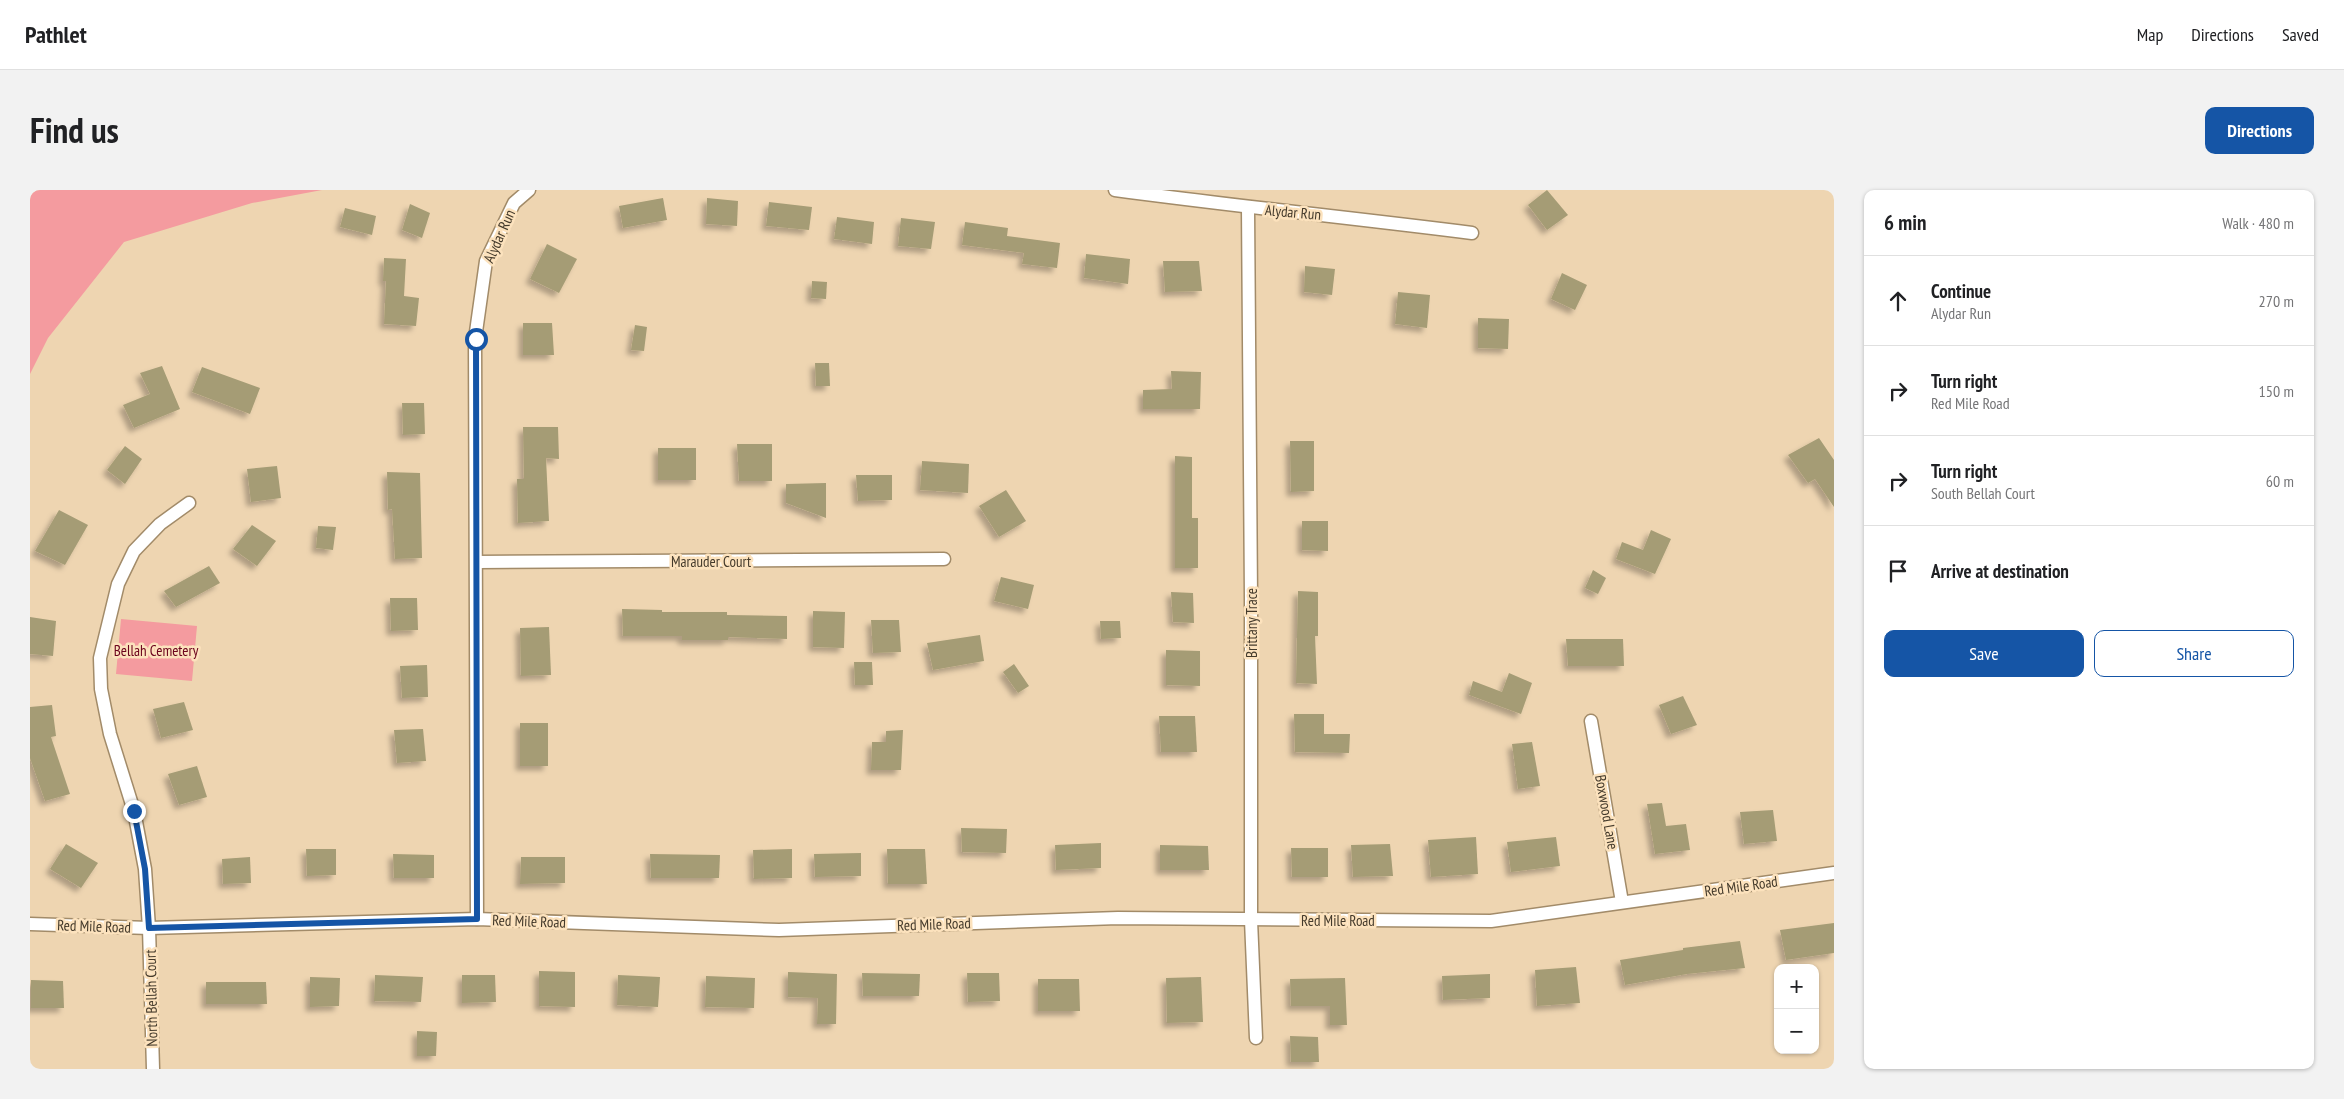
<!DOCTYPE html>
<meta charset="utf-8">
<style>
:root{--surface:#fff;--page:#f2f2f2;--text:#202124;--muted:#757577;--line:#e0e0e0;--accent:#1555a6}
body{margin:0;font-family:"PT Sans Narrow",sans-serif;background:var(--page);color:var(--text)}
.controls{position:absolute;right:15px;bottom:15px;display:grid;overflow:hidden;border-radius:10px;box-shadow:0 1px 4px #0004}
.controls button{width:45px;height:45px;display:grid;place-items:center;padding:0;border:0;border-bottom:1px solid var(--line);background:var(--surface);color:var(--text);font:25px sans-serif}
.stop{position:absolute;width:15px;height:15px;margin:-11px;border:4px solid #1555a6;border-radius:50%;background:#fff}
.stop.end{background:#1555a6;border-color:#fff;box-shadow:0 1px 5px #0008}
.list{margin:0;padding:0;list-style:none}
h2{display:flex;justify-content:space-between;align-items:center;height:65px;margin:0;padding:0 20px;font-size:21px}
h2 small{font-size:16px;font-weight:400;color:var(--muted)}
.list li{display:grid;grid-template-columns:32px 1fr auto;gap:15px;align-items:center;box-sizing:border-box;height:90px;padding:0 20px;border-top:1px solid var(--line)}
.list b{display:block;font-size:19px;white-space:nowrap}
.list p{margin:0;font-size:16px;white-space:nowrap;color:var(--muted)}
.list em{font-size:16px;font-style:normal;color:var(--muted)}
.actions{display:flex;gap:10px;padding:15px 20px}
.actions a{flex:1;padding:11px 0;border:1px solid var(--accent);border-radius:10px;text-align:center;font-size:18px;color:var(--accent)}
.actions .main{background:var(--accent);color:#fff}
.icon{flex:none;width:28px;height:28px;fill:none;stroke:currentColor;stroke-width:2;stroke-linecap:round;stroke-linejoin:round}
.map{position:relative;flex:none;width:1804px;height:879px;overflow:hidden;border-radius:10px}
header{display:flex;align-items:center;gap:30px;box-sizing:border-box;height:70px;padding:0 25px;background:var(--surface);border-bottom:1px solid var(--line)}
header strong{font-size:24px}
nav{display:flex;gap:28px;margin-inline-start:auto;font-size:18px}
.intro{display:flex;align-items:center;justify-content:space-between;box-sizing:border-box;height:120px;padding:0 30px}
h1{margin:0;font-size:35px}
.button{padding:12px 22px;border-radius:10px;background:var(--accent);color:#fff;font-size:18px;font-weight:700}
main{display:flex;gap:30px;padding:0 30px}
aside{flex:1;background:var(--surface);border-radius:10px;box-shadow:0 1px 4px #0004}
.map>svg:first-child{display:block}
.green{fill:#f49b9f}
.building{fill:#a59c75;filter:url(#shadow)}
.lines{fill:none;stroke-linecap:round;stroke-linejoin:round}
.minor-casing{stroke:#a28b69;stroke-width:15}
.minor{stroke:#fff;stroke-width:12}
.route{stroke:#1555a6;stroke-width:6}
.labels{text-anchor:middle;dominant-baseline:central;stroke-width:5;stroke-linejoin:round;paint-order:stroke}
.street-label{font-size:15px;fill:#443a2b;stroke:#fce2bd}
.park-label{font-size:15px;fill:#6b031d;stroke:#fce2bd}
</style>
<header>
<strong>Pathlet</strong>
<nav><a>Map</a><a>Directions</a><a>Saved</a></nav>
</header>
<div class="intro"><h1>Find us</h1><a class="button">Directions</a></div>
<main>
<div class="map">
<svg width="1804" height="879" viewBox="0 0 1804 879">
<defs>
<filter id="shadow"><feDropShadow dx="-4.5" dy="4.5" stdDeviation="2.5" flood-color="#0004"/></filter>
</defs>
<rect width="100%" height="100%" fill="#eed5b1"/>
<g class="green">
<path d="M0 0H292L222 13 94 52 18 148 0 184Z"/>
<path d="M91 429 167 436 162 491 86 484Z"/>
</g>
<g class="building">
<path d="M1517 0 1538 25 1517 40 1498 15Z"/>
<path d="M633 8 637 30 593 38 589 16Z"/>
<path d="M677 8 708 11 707 36 676 34Z"/>
<path d="M739 12 782 17 779 40 736 36Z"/>
<path d="M380 14 400 23 392 48 372 40Z"/>
<path d="M315 18 346 26 342 45 310 37Z"/>
<path d="M807 27 844 32 842 54 804 49Z"/>
<path d="M871 28 905 32 901 59 868 56Z"/>
<path d="M935 32 978 38 977 46 1030 53 1027 78 992 74 994 63 932 55Z"/>
<path d="M517 54 547 69 529 103 500 89Z"/>
<path d="M1056 64 1100 69 1098 94 1054 88Z"/>
<path d="M354 68 376 69 374 106 389 108 386 136 354 134 356 91H353Z"/>
<path d="M1133 71H1169L1172 101 1135 102Z"/>
<path d="M1275 76 1305 79 1302 105 1274 102Z"/>
<path d="M1532 83 1557 95 1545 120 1521 109Z"/>
<path d="M782 91 797 92 796 109 781 108Z"/>
<path d="M1368 102 1400 105 1397 138 1365 134Z"/>
<path d="M1448 128 1479 129 1478 159 1448 158Z"/>
<path d="M493 133H522L524 165H493Z"/>
<path d="M605 135 617 137 614 161 601 160Z"/>
<path d="M785 173H799L800 196H786Z"/>
<path d="M132 176 150 219 104 238 93 215 120 204 110 183Z"/>
<path d="M172 177 230 198 220 224 162 202Z"/>
<path d="M1141 181 1171 182 1170 219H1113V200L1142 199Z"/>
<path d="M372 213H394L395 244 373 245Z"/>
<path d="M493 237H528L529 269 516 268 519 331 488 333 487 289H494Z"/>
<path d="M1789 248 1804 270V317L1785 289 1778 293 1758 265Z"/>
<path d="M1260 251H1284V301L1261 302Z"/>
<path d="M707 254H742V291H709Z"/>
<path d="M95 256 112 269 95 294 77 280Z"/>
<rect x="628" y="258" width="38" height="32"/>
<path d="M1145 266 1162 267V328H1168V378H1145Z"/>
<path d="M892 271 939 274 938 303 890 300Z"/>
<path d="M247 276 251 308 221 312 217 279Z"/>
<path d="M357 282 390 283 392 368 365 369 362 319 358 320Z"/>
<path d="M826 285H862V310L828 311Z"/>
<path d="M796 293V328L756 313V294Z"/>
<path d="M976 300 996 331 969 347 949 316Z"/>
<path d="M29 320 58 335 35 375 5 361Z"/>
<path d="M1272 331H1298V361L1272 360Z"/>
<path d="M222 335 246 351 227 376 203 359Z"/>
<path d="M288 336 306 337 303 360 286 358Z"/>
<path d="M1621 340 1641 349 1625 384 1586 369 1592 352 1613 360Z"/>
<path d="M179 376 190 393 146 417 134 401Z"/>
<path d="M1563 380 1576 388 1568 404 1555 398Z"/>
<path d="M971 387 1004 395 998 419 964 411Z"/>
<path d="M1268 401 1288 402V446H1285L1287 494 1266 493Z"/>
<path d="M1141 402 1163 403 1164 433 1143 432Z"/>
<path d="M360 408H387L388 440 361 441Z"/>
<path d="M592 419 632 420V422H697V425L757 426V449L698 447V450H652V446H593Z"/>
<path d="M783 421 815 422 814 458 783 457Z"/>
<path d="M0 427 26 431 23 466 0 464Z"/>
<path d="M841 430H869L871 462 843 463Z"/>
<path d="M1070 431H1090L1091 448 1071 449Z"/>
<path d="M519 437 521 485 491 486 490 438Z"/>
<path d="M950 445 954 471 903 480 897 453Z"/>
<path d="M1536 449H1593L1594 476H1538Z"/>
<path d="M1136 460 1170 461V496L1136 495Z"/>
<path d="M824 472H842L843 495H825Z"/>
<path d="M984 474 999 496 988 503 973 482Z"/>
<path d="M397 475 398 507 372 508 370 476Z"/>
<path d="M1479 483 1502 493 1491 524 1439 505 1443 491 1472 502Z"/>
<path d="M1653 506 1667 535 1641 544 1629 515Z"/>
<path d="M154 512 163 540 131 548 123 519Z"/>
<path d="M22 515 26 546 21 547 40 604 15 611 0 568V517Z"/>
<path d="M1264 524H1294V544H1320L1319 563 1265 562Z"/>
<path d="M1129 526H1165L1167 562H1131Z"/>
<rect x="490" y="533" width="28" height="43"/>
<path d="M393 539 396 571 367 573 364 540Z"/>
<path d="M873 540 871 580H841L842 552H856V541Z"/>
<path d="M1502 552 1510 596 1488 599 1482 554Z"/>
<path d="M167 576 177 607 149 615 138 584Z"/>
<path d="M1632 613 1636 636 1656 634 1660 660 1625 664 1617 614Z"/>
<path d="M1743 620 1747 651 1714 654 1710 622Z"/>
<path d="M931 638 977 639 976 663 932 662Z"/>
<path d="M1446 647 1448 684 1401 687 1398 650Z"/>
<path d="M1526 647 1530 676 1481 682 1477 652Z"/>
<path d="M1071 653V678L1026 680 1025 655Z"/>
<path d="M36 654 68 673 51 698 20 679Z"/>
<path d="M1360 654 1363 686 1323 687 1321 655Z"/>
<path d="M1130 655 1178 656 1179 680H1130Z"/>
<path d="M1261 658H1298V687H1262Z"/>
<path d="M276 659H306V685L277 686Z"/>
<path d="M762 659V688L724 689 723 660Z"/>
<path d="M857 659H895L897 694H858Z"/>
<path d="M831 663V686L785 687 784 664Z"/>
<path d="M363 664 404 665V688H364Z"/>
<path d="M620 664 690 665 689 688H621Z"/>
<path d="M220 667 221 693 193 694 192 669Z"/>
<path d="M491 667H535V693L490 694Z"/>
<path d="M1804 733V763L1756 770 1750 740Z"/>
<path d="M1710 751 1715 778 1657 784 1595 795 1590 770 1653 760V758Z"/>
<path d="M1546 777 1550 813 1507 816 1505 780Z"/>
<path d="M509 781 545 782V817L509 816Z"/>
<path d="M758 782 807 784 806 834H787L788 808 758 807Z"/>
<path d="M832 783 890 784 889 806H833Z"/>
<path d="M937 783H969L970 811 938 812Z"/>
<path d="M1460 784V808L1413 810 1412 786Z"/>
<path d="M345 785 393 787 391 812 344 811Z"/>
<path d="M432 785H465L466 812 432 813Z"/>
<path d="M588 785 630 787 628 817 587 815Z"/>
<path d="M676 786 725 788 724 818 675 817Z"/>
<path d="M280 787 310 788 309 816 280 817Z"/>
<path d="M1171 787 1173 832 1137 833 1136 788Z"/>
<path d="M1315 788 1317 835H1300V816H1261L1260 789Z"/>
<path d="M1008 789H1049L1050 821H1008Z"/>
<path d="M1 790 33 791 34 818H1Z"/>
<path d="M176 792H236L237 814H176Z"/>
<path d="M387 841 407 842 406 866H387Z"/>
<path d="M1260 846 1288 847 1289 872H1261Z"/>
</g>
<g class="lines">
<defs>
<g id="minor">
<path d="M1085 0C1204 16 1323 28 1442 43"/>
<path d="M1218 18 1221 408V730L1226 848"/>
<path d="M448 372 914 369"/>
<path d="M1561 531 1592 712"/>
<path d="M447 729 445 149 456 71 484 13 499 0"/>
<path d="M0 734 119 738 447 729 749 740 1088 728 1461 731 1804 683"/>
<path d="M123 879 119 738 115 679 104 621 80 544 71 499 70 468 88 394 104 361 130 334 159 313"/>
</g>
</defs>
<use href="#minor" class="minor-casing"/>
<use href="#minor" class="minor"/>
</g>
<g class="lines">
<path class="route" d="M104 621 115 679 119 738 447 729 446 149"/>
</g>
<g class="labels">
<g class="street-label">
<text transform="translate(1263 22) rotate(5)">Alydar Run</text>
<text transform="translate(469 46) rotate(-66)">Alydar Run</text>
<text x="681" y="371">Marauder Court</text>
<text transform="translate(1221 433) rotate(-90)">Brittany Trace</text>
<text transform="translate(1577 622) rotate(80)">Boxwood Lane</text>
<text transform="translate(1711 696) rotate(-8)">Red Mile Road</text>
<text x="1308" y="730">Red Mile Road</text>
<text transform="translate(499 731) rotate(2)">Red Mile Road</text>
<text transform="translate(904 734) rotate(-2)">Red Mile Road</text>
<text transform="translate(64 736) rotate(2)">Red Mile Road</text>
<text transform="translate(121 808) rotate(-91)">North Bellah Court</text>
</g>
<g class="park-label">
<text x="126" y="460">Bellah Cemetery</text>
</g>
</g>
</svg>
<div class="controls">
<button>+</button>
<button>−</button>
</div>
<div class="stop" style="left:446px;top:149px"></div>
<div class="stop end" style="left:104px;top:621px"></div>
</div>
<aside>
<h2>6 min<small>Walk · 480 m</small></h2>
<ul class="list">
<li><svg class="icon" aria-label="ahead" viewBox="0 0 24 24"><path d="M12 20V5M6 11l6-6 6 6"/></svg><div><b>Continue</b><p>Alydar Run</p></div><em>270 m</em></li>
<li><svg class="icon" aria-label="right" viewBox="0 0 24 24"><path d="M7 20v-9h11M14 6l5 5-5 5"/></svg><div><b>Turn right</b><p>Red Mile Road</p></div><em>150 m</em></li>
<li><svg class="icon" aria-label="right" viewBox="0 0 24 24"><path d="M7 20v-9h11M14 6l5 5-5 5"/></svg><div><b>Turn right</b><p>South Bellah Court</p></div><em>60 m</em></li>
<li><svg class="icon" aria-label="arrive" viewBox="0 0 24 24"><path d="M6 21V4h12l-3 4 3 4H6"/></svg><div><b>Arrive at destination</b></div></li>
</ul>
<div class="actions"><a class="main">Save</a><a>Share</a></div>
</aside>
</main>
